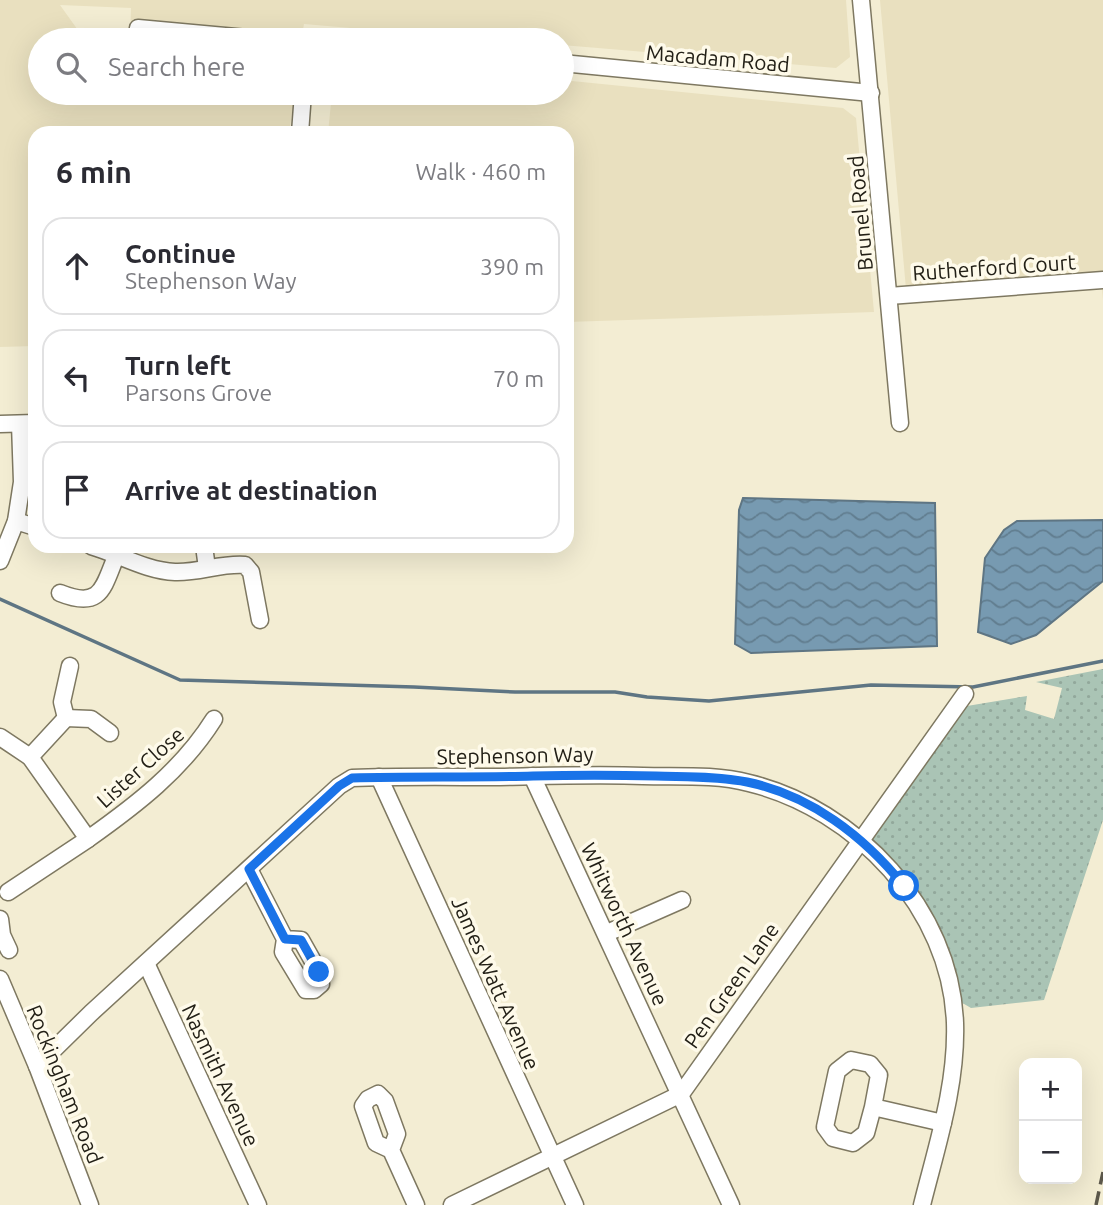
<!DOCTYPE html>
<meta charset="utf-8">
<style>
:root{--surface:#fff;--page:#f7f7f7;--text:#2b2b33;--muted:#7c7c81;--line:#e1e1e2}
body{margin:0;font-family:Ubuntu,sans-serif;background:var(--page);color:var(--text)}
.controls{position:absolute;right:21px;bottom:21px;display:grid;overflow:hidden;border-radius:14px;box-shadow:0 7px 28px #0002}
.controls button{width:63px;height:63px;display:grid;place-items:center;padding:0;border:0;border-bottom:2px solid var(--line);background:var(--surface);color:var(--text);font:35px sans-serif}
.stop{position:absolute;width:21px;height:21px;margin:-16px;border:5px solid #1a73e8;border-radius:50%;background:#fff}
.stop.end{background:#1a73e8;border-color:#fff;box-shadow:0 2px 7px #0008}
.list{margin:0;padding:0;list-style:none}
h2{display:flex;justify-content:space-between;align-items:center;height:91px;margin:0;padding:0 28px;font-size:30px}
h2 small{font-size:23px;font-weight:400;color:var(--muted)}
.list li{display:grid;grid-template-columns:46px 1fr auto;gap:21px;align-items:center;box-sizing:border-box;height:98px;margin:0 14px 14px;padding:0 14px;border:2px solid var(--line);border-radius:21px}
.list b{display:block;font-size:26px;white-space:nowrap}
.list p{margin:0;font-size:23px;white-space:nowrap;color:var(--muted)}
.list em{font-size:23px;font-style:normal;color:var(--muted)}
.icon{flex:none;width:38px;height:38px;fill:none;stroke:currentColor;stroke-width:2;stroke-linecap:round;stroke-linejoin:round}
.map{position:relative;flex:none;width:1103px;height:1205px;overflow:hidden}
.search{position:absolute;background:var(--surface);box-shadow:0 7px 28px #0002;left:28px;top:28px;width:546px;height:77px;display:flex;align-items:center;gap:18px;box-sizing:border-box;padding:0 24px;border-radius:38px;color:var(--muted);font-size:26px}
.panel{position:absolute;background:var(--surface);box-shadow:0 7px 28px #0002;left:28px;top:126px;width:546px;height:427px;border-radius:21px}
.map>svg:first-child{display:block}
.built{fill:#e9e0bf}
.park{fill:url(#park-dots)}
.water{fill:url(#water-waves);stroke:#5e7583;stroke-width:2}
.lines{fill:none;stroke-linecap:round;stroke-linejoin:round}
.stream{stroke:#5e7583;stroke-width:3.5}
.minor-casing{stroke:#7e7861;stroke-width:19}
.minor{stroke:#fff;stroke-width:16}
.rail{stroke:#5c584b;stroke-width:3.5;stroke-dasharray:14 7;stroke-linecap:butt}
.route{stroke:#1a73e8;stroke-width:9}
.labels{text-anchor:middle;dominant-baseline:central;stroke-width:7;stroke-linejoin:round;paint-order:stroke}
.street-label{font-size:21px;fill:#232017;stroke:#fefaea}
</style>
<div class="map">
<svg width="1103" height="1205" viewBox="0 0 1103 1205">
<defs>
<pattern id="park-dots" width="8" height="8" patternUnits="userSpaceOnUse" patternTransform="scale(1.75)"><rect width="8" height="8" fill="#aac4b5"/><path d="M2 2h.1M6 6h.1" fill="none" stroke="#92a89b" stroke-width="1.8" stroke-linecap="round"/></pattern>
<pattern id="water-waves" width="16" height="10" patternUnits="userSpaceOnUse" patternTransform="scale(1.75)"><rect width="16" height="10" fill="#779ab1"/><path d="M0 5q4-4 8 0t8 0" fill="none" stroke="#617d8f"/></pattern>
</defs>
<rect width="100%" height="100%" fill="#f3edd3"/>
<g class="built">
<path d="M0 0H846L850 57 836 68 562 45V40H490L304 24 301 40H130L131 8 60 5 85 40H40V93H295L289 133H35V346L0 347Z"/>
<path d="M880 0H1103V300L1101 274 906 289Z"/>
<path d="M562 80 843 108 856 118 874 312 567 322V133H328L332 93H562Z"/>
</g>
<path class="park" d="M1103 669V820L1044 1000 971 1008 959 1001 940 934 859 840 961 707 1027 696 1025 710 1054 719 1062 688 1036 682Z"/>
<g class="water">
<path d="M743 498 935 503 937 646 751 653 735 644 739 510Z"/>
<path d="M1103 520V581L1036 635 1011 644 978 632 985 558 1004 530 1017 521Z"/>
</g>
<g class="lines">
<path class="stream" d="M0 599 180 680 414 687 515 692H615L647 697 709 701 871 685 973 687 1103 661"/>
<defs>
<g id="minor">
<path d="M861 0 900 423"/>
<path d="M138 28 269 40"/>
<path d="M562 63 871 93"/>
<path d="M300 133 303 93"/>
<path d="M889 296 1103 280"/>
<path d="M0 424 35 423"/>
<path d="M16 521 35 527"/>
<path d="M91 546C119 554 146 571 175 572 199 573 221 563 245 565L251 572 260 620"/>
<path d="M204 546 207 568"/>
<path d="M0 561 16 521 22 482 20 424"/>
<path d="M60 593C102 610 103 587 117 554"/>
<path d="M66 718 62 702 70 666"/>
<path d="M66 718 91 719 110 733"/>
<path d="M0 737 30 757 88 839 8 892"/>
<path d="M30 757 66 718"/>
<path d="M532 776 731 1205"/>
<path d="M379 777 575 1205"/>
<path d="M88 839C136 805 182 770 214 719"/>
<path d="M249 869 285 939 283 952 306 990H314L321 984 319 972 301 940 285 939"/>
<path d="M0 919 2 935 9 950"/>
<path d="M607 933 682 900"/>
<path d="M146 963 258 1205"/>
<path d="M0 979 37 1066 90 1205"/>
<path d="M37 1066 91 1013 339 786 352 778C401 776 451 777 500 777 548 776 595 774 643 776 678 777 714 774 749 783 856 809 951 909 955 1023 957 1085 937 1145 922 1205"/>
<path d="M873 1107 866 1133 853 1143 833 1138 825 1127 837 1071 851 1060 870 1064 879 1075 873 1107 943 1123"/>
<path d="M391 1150 397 1134 385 1101 378 1094 368 1099 363 1106 376 1143 391 1150 416 1205"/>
<path d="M452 1205 681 1094 965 694"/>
</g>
</defs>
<use href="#minor" class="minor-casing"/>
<use href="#minor" class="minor"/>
<path class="rail" d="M1096 1205 1103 1172"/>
</g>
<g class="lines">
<path class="route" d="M319 972 301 940 285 939 249 869 339 786 352 778C412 776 473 778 533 776 574 775 615 775 656 776 686 777 717 776 747 782 810 795 864 836 904 886"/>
</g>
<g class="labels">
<g class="street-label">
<text transform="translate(718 58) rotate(5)">Macadam Road</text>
<text transform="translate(860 213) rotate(-95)">Brunel Road</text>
<text transform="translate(994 267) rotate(-4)">Rutherford Court</text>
<text transform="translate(515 755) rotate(-1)">Stephenson Way</text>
<text transform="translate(140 767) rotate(-42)">Lister Close</text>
<text transform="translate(625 924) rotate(65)">Whitworth Avenue</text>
<text transform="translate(496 983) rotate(66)">James Watt Avenue</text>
<text transform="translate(731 985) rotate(-55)">Pen Green Lane</text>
<text transform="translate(221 1075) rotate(65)">Nasmith Avenue</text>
<text transform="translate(65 1084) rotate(68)">Rockingham Road</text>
</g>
</g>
</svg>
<div class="controls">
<button>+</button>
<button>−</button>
</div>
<div class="stop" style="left:904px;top:886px"></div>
<div class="stop end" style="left:319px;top:972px"></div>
<div class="search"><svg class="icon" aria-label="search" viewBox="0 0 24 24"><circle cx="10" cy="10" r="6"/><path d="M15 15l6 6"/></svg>Search here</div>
<section class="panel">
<h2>6 min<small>Walk · 460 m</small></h2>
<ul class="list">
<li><svg class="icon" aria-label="ahead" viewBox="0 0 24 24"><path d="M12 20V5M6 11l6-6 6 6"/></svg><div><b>Continue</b><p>Stephenson Way</p></div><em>390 m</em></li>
<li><svg class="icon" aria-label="left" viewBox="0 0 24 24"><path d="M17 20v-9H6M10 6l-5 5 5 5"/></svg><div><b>Turn left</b><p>Parsons Grove</p></div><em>70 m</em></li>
<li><svg class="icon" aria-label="arrive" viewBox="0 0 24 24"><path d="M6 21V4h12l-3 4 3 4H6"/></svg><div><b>Arrive at destination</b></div></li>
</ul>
</section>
</div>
